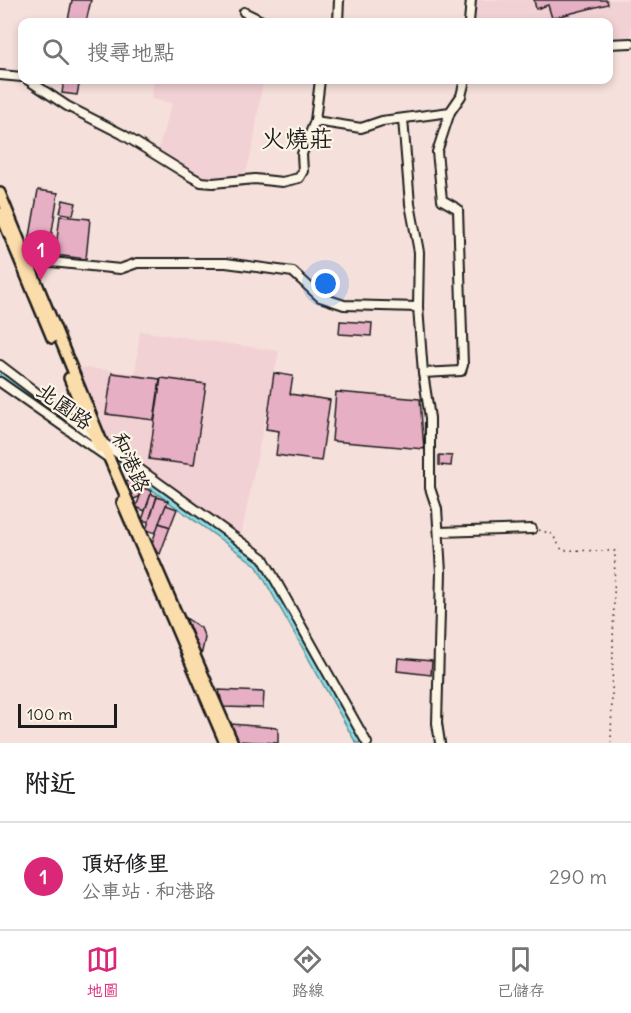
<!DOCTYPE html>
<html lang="zh-TW">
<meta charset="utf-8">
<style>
:root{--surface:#fff;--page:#f6f6f6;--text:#202124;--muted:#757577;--line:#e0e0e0;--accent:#db2777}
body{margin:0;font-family:Delius,"LXGW WenKai TC",sans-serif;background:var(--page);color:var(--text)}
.scale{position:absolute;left:18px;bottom:15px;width:99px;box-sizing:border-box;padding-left:6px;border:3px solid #1c1c1c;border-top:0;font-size:16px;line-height:21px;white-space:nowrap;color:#1c1c1c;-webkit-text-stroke:4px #fcf5e5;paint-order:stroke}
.you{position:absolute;left:326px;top:284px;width:21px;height:21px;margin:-15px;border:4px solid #fff;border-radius:50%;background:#1a73e8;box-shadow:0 0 0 9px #1a73e833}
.badge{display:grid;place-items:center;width:39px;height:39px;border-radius:50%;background:var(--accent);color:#fff;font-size:20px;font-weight:700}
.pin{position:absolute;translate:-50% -50px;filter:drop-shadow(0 2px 3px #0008)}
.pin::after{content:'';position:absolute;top:32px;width:21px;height:18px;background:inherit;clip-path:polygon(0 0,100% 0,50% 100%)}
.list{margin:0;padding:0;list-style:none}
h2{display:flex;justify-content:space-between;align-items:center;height:78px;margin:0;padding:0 24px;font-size:26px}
h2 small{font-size:20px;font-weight:400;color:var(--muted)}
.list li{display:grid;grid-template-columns:39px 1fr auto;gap:18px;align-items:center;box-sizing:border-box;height:108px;padding:0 24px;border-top:2px solid var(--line)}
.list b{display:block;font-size:22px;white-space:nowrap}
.list p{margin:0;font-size:20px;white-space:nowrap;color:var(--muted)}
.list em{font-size:20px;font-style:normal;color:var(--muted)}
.icon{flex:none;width:33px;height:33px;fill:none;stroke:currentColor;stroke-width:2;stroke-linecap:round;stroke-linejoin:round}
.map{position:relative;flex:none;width:631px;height:743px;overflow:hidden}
.search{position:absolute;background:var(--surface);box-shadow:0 3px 9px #0003;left:18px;right:18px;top:18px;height:66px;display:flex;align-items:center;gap:15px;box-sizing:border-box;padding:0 21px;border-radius:12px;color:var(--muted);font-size:22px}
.sheet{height:186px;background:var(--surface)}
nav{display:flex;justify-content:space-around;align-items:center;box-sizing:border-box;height:84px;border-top:2px solid var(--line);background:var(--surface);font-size:16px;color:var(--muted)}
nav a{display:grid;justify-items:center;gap:3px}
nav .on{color:var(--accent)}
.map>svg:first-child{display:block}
.built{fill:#f2d1d4}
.water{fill:#8ddee8;stroke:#609096;stroke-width:1.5}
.building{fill:#e7afc4;stroke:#1c1c1c;stroke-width:1.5}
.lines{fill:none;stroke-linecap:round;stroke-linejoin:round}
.minor-casing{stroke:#1c1c1c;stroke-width:12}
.major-casing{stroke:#1c1c1c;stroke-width:14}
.path{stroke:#1c1c1c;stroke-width:1.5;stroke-dasharray:1.5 4.5;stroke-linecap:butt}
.minor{stroke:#fcf5e5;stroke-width:8}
.major{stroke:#fbddab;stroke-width:9}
.labels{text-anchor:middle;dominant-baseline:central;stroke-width:4.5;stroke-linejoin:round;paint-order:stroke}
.street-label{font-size:21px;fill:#1c1c1c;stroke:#fcf5e5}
.quarter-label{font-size:24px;fill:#1c1c1c;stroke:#fcf5e5}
</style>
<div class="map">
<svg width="631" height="743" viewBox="0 0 631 743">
<rect width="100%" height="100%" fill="#f6e0db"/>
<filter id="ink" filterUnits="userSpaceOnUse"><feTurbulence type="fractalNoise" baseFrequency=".0167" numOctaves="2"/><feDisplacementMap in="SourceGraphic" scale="12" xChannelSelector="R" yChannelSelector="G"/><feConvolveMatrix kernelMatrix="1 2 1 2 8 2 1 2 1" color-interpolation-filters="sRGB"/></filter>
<g filter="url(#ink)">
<g class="built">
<path d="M475 0H631V38H609L608 22H473Z"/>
<path d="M154 80 263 81 253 146 244 179 206 178 157 153 172 103 151 99Z"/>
<path d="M140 331 279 351 241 536 105 436 77 367 135 373Z"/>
</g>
<path class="water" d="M0 370 260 559 363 743H356L256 565 0 380Z"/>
<g class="building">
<path d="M72 0H91L86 22 68 20Z"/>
<path d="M534 0H607L608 4 552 18 548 5 536 9Z"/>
<path d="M64 80H80L77 95 62 93Z"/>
<path d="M38 190 58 193 49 251 28 248Z"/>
<path d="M63 200 76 203 73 215 60 213Z"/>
<path d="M60 216 90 219 86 259 55 255Z"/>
<path d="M340 321 372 323 371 336 339 334Z"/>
<path d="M112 373 160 379 154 420 106 414Z"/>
<path d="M274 373 293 376 290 394 330 400 321 461 276 455 279 431 266 429Z"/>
<path d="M161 378 206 384 194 465 149 459Z"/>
<path d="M336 392 420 399 424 449 332 441Z"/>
<path d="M439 455 452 456 451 466 439 465Z"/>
<path d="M132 479 139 481 141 489 139 497 131 500 124 482Z"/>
<path d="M143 488 152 491 145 511 136 507Z"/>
<path d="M151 494 157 496 149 522 142 520Z"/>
<path d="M157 497 168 501 156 533 146 530Z"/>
<path d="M166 505 177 509 170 527 159 523Z"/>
<path d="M159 523 170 527 160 554 156 552 152 543Z"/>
<path d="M186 618 201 628 205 638 201 656Z"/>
<path d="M398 658 432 661 431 675 397 671Z"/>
<path d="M219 690 264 692 263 708 223 707Z"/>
<path d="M231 724 278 728V743L237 741Z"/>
</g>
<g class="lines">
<defs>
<g id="minor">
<path d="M244 12 264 22"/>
<path d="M338 22 339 0"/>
<path d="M469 22 471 0"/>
<path d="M608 44 631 43"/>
<path d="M0 75 22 77"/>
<path d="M28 80 67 106 122 134 190 176 201 182 213 183 255 179 282 182 299 178 303 171 302 154 315 121 320 80"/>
<path d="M315 121 361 128 382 121 450 112 461 96 465 80"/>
<path d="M25 267 42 261 120 269 137 263H226L293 272 320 297 344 305 418 307 419 252 410 204 403 119"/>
<path d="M418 307 423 373"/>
<path d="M0 365 92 435"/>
<path d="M0 382 110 459"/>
<path d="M102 442 263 558 367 743"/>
<path d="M439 532 532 529"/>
<path d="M440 743 437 723 441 572 437 509 430 488V418L423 373 461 371 463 365 458 209 442 200 437 152 450 112"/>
</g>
<g id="major">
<path d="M0 193 102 442 233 743"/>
<path d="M0 213 52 338"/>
<path d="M69 378 99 448"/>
<path d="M122 502 225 743"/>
</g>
</defs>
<use href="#minor" class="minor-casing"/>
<use href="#major" class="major-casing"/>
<path class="path" d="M539 530 552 534 562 550 615 551 611 743"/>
<use href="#minor" class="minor"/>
<use href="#major" class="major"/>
</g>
</g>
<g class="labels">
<g class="street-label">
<text transform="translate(65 406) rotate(36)">北園路</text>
<text transform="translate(131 462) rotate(66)">和港路</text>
</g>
<g class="quarter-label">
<text x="297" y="138">火燒莊</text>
</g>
</g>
</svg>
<div class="scale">100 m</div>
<div class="you"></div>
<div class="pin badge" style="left:41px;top:280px">1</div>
<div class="search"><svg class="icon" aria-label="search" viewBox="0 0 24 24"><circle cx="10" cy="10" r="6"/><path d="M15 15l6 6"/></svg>搜尋地點</div>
</div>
<section class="sheet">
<h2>附近<small></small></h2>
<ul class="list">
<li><span class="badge">1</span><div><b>頂好修里</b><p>公車站 · 和港路</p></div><em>290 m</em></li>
</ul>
</section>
<nav>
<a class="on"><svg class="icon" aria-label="map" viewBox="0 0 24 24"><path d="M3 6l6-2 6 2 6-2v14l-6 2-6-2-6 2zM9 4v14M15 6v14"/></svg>地圖</a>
<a><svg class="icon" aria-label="directions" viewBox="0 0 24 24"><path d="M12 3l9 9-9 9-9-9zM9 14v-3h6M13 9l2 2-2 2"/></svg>路線</a>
<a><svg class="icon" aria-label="saved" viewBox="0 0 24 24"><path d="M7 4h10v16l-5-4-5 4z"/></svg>已儲存</a>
</nav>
